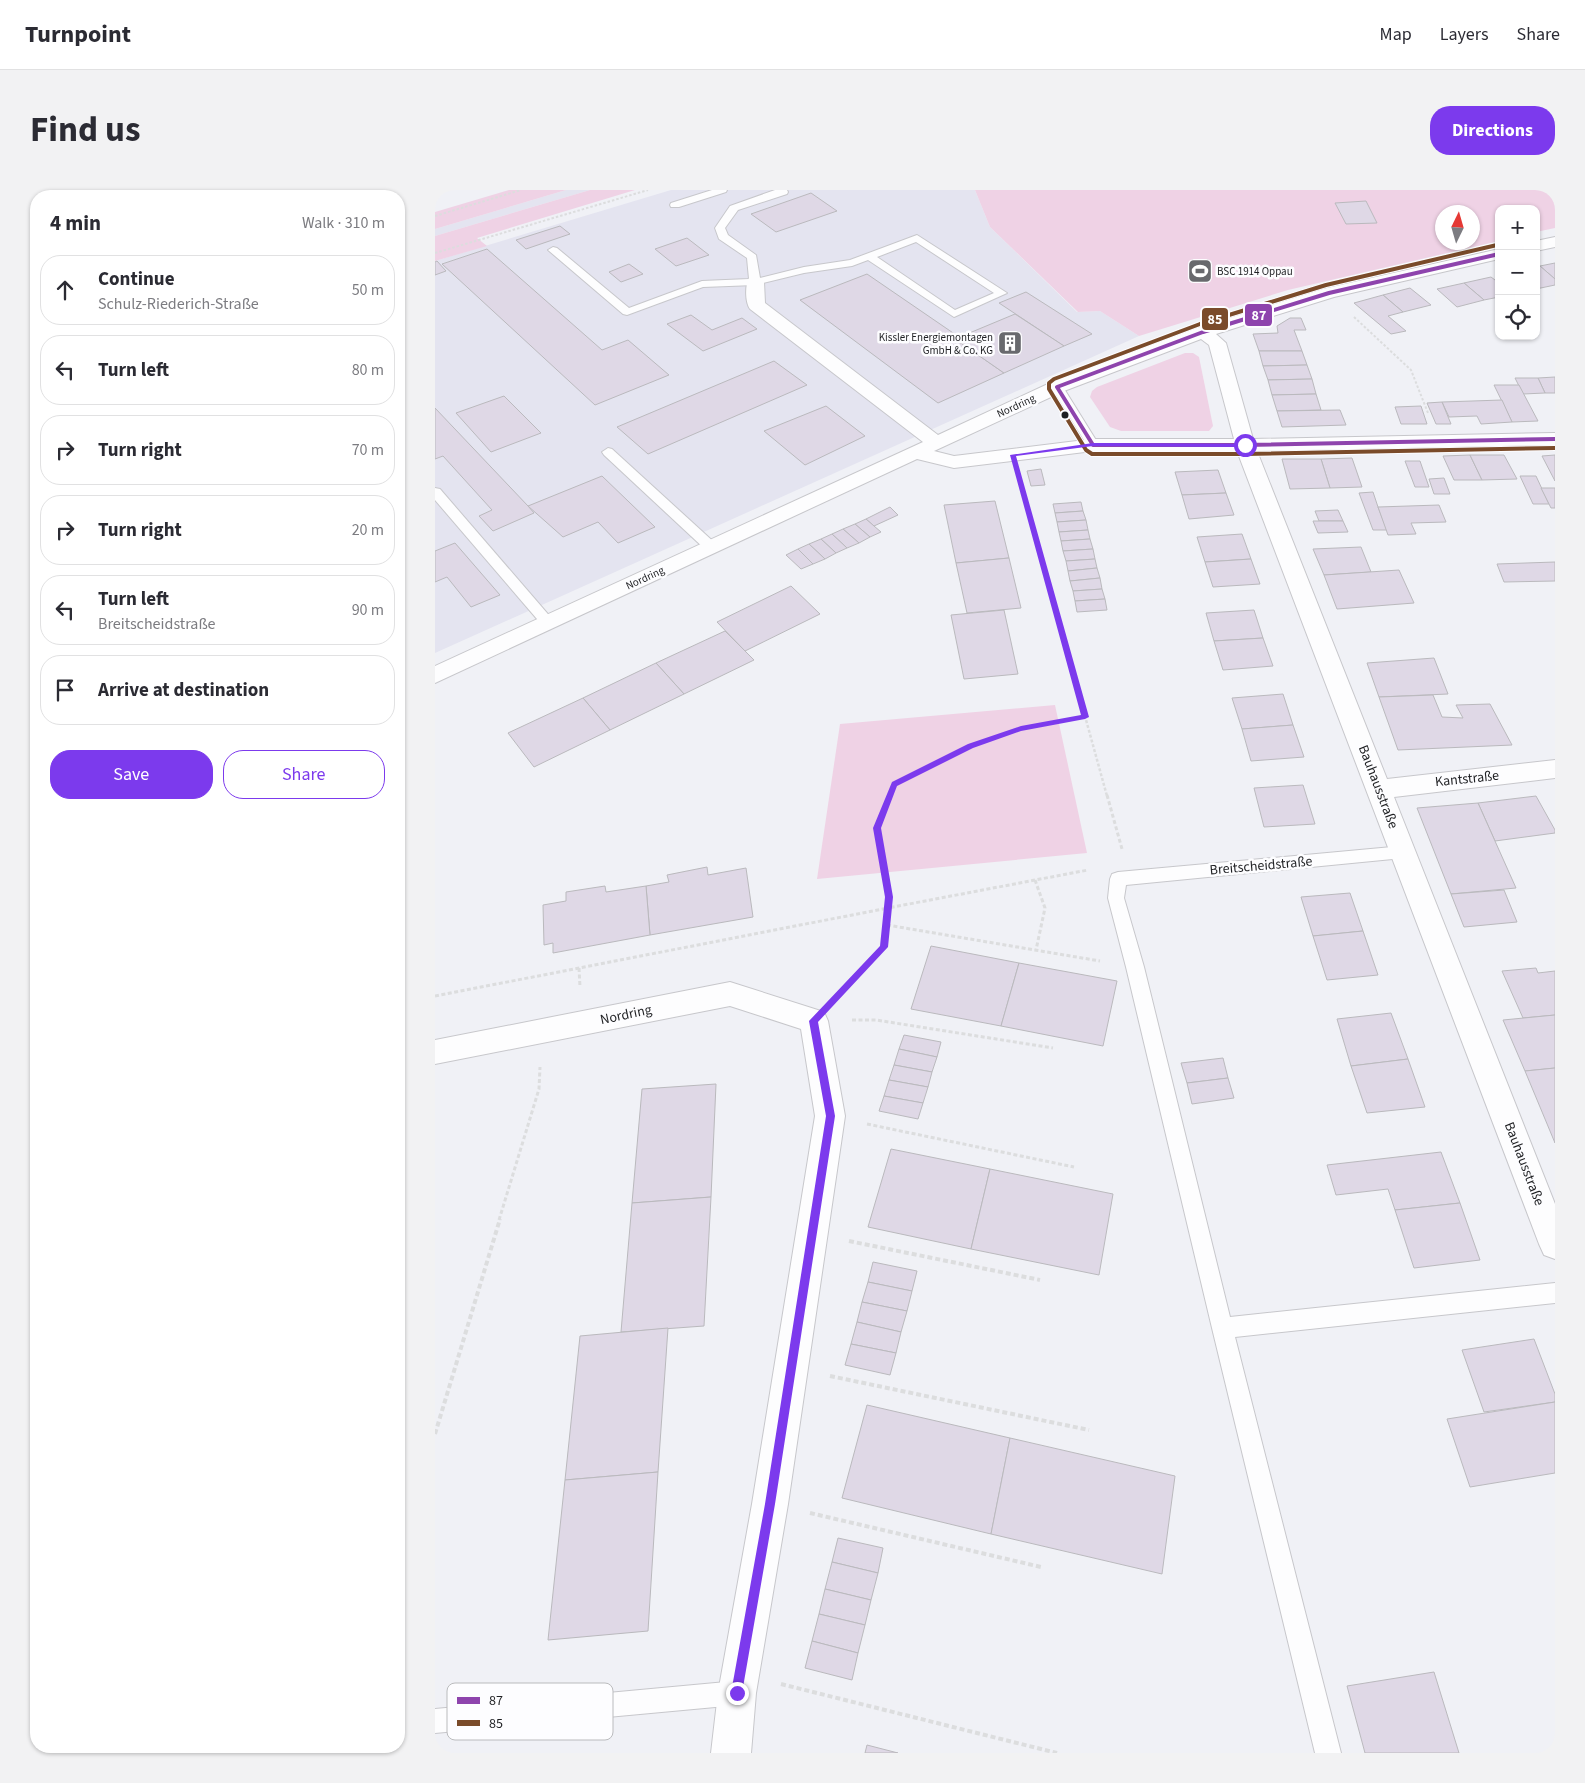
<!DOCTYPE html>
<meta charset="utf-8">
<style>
:root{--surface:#fff;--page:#f2f2f3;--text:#2b2b33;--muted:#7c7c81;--line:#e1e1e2;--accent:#7c3aed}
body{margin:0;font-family:"Source Sans 3",sans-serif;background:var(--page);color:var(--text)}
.controls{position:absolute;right:15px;top:15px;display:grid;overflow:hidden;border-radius:10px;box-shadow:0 1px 4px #0004}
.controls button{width:45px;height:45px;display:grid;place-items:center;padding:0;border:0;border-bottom:1px solid var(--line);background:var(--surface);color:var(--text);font:25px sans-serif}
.compass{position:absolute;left:1000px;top:15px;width:45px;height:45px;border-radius:50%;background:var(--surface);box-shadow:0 1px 4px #0004;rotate:5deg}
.stop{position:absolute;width:15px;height:15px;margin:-11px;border:4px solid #7c3aed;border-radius:50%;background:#fff}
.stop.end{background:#7c3aed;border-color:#fff;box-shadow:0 1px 5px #0008}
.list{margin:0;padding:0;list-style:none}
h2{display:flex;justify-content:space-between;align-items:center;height:65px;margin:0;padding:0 20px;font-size:21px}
h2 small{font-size:16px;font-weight:400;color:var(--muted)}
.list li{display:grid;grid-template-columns:32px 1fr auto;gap:15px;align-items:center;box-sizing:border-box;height:70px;margin:0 10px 10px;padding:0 10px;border:1px solid var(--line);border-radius:20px}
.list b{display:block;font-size:19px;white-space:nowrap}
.list p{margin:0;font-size:16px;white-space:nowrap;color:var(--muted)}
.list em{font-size:16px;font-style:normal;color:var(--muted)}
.actions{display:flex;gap:10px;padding:15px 20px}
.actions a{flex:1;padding:11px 0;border:1px solid var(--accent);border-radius:20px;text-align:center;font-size:18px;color:var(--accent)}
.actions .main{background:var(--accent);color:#fff}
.icon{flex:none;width:28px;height:28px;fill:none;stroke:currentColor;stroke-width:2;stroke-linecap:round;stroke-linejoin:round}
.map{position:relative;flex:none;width:1120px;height:1563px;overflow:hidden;border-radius:20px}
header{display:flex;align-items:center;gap:30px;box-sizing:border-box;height:70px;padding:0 25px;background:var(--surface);border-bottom:1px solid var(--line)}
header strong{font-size:24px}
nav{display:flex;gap:28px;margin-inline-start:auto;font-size:18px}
.intro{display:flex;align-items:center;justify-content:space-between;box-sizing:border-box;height:120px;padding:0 30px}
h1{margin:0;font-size:35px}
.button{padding:12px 22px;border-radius:20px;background:var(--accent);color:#fff;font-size:18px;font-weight:700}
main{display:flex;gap:30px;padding:0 30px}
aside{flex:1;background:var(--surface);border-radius:20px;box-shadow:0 1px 4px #0004}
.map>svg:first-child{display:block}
.built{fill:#e4e4f0}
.green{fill:#efd2e5;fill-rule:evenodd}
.building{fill:#dfd8e6;stroke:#bab9bd}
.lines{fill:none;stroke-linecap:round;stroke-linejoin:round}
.lane-casing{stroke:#c7c7cb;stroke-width:2}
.street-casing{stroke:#c7c7cb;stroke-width:2}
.path-far3{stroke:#dcddde;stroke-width:2;stroke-dasharray:2.5 2;stroke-linecap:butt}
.path-far2{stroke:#dcddde;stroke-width:2.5;stroke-dasharray:3 2;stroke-linecap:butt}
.path-far1{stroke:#dcddde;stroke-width:3;stroke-dasharray:4 2.5;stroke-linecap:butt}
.path{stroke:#dcddde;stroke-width:4;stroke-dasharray:5 3;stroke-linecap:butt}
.lane{fill:#fdfdfe;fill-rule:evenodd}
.street{fill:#fdfdfe;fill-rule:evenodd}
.bus-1-casing{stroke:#fdfdff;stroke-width:6}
.bus-2-casing{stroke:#fdfdff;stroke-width:6}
.bus-1{stroke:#8e44ad;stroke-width:4}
.bus-2{stroke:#7a4b2a;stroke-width:4}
.route{fill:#7c3aed}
.bus-dot{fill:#1f2023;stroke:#fdfdff;stroke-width:2}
.labels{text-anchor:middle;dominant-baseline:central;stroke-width:5;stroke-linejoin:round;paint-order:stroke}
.far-poi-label{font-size:11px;fill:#1f2023;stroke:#fdfdff;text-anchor:start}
.far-street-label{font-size:11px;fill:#1f2023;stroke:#fdfdff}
.street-label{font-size:14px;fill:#1f2023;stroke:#fdfdff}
.key{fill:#fdfdff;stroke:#babbbd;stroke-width:1}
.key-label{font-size:14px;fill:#1f2023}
.line-badge{stroke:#fdfdff;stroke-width:2}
.badge-label{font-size:14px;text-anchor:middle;font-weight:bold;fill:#fff}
</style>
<header>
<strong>Turnpoint</strong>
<nav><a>Map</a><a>Layers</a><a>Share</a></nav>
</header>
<div class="intro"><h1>Find us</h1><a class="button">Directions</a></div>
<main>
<aside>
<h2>4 min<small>Walk · 310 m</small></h2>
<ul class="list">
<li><svg class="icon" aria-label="ahead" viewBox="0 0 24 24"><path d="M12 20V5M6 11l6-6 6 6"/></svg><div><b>Continue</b><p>Schulz-Riederich-Straße</p></div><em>50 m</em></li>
<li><svg class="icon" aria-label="left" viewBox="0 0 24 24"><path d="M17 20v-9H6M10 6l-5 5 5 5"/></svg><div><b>Turn left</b></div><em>80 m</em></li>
<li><svg class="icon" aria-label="right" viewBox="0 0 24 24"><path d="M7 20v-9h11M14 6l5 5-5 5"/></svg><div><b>Turn right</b></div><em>70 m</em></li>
<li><svg class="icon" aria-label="right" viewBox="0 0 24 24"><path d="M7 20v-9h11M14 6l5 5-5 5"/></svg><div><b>Turn right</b></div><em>20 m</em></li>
<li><svg class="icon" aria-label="left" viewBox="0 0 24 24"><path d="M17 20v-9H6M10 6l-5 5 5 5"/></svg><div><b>Turn left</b><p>Breitscheidstraße</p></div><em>90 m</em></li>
<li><svg class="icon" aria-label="arrive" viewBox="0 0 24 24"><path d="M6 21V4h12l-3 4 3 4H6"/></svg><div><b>Arrive at destination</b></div></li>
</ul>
<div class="actions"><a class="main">Save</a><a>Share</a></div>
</aside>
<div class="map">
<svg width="1120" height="1563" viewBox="0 0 1120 1563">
<rect width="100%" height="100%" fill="#f0f1f6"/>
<g class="built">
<path d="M131 0H155L0 46V39Z"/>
<path d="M236 0H540L555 37 642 122 665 121 704 146 0 463V71Z"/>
</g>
<g class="green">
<path d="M74 0H131L0 39V22Z"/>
<path d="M155 0H200L42 48 52 56 0 71V46Z"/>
<path d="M540 0H1120V38L1101 42V19H1064V51L853 100 704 146 665 121 643 122 555 37ZM1008 22H1038V52H1008Z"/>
<path d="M750 163H758L764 167 778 236 774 241H686L675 237 655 207 657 201 662 197Z"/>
<path d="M620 515 652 663 382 689 405 534Z"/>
</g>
<g class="building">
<path d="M376 3 402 21 341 42 316 24Z"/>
<path d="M931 11 942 33 911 34 900 13Z"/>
<path d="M125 36 135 44 91 59 81 50Z"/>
<path d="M252 48 274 65 241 76 220 59Z"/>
<path d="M52 59 167 160 193 150 234 185 160 215 7 74Z"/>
<path d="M2 71 11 81 0 85V72Z"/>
<path d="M1120 73V89L1105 76Z"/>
<path d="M194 74 208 84 186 92 174 82Z"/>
<path d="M1105 76 1120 89V95L1101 99V77Z"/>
<path d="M432 84 524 147 520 149 569 183 503 213 365 110Z"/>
<path d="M1056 87 1064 93V107L1049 110 1029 93Z"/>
<path d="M1029 93 1049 110 1022 117 1002 99Z"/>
<path d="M975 98 996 115 968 122 948 105Z"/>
<path d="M591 102 657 144 629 156 564 113Z"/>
<path d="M948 105 968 122 953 126 971 141 956 144 919 113Z"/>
<path d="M580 124 629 156 569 183 520 149Z"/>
<path d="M256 125 277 140 307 128 322 139 268 161 232 134Z"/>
<path d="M855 128H866L871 140H859L867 161H824L818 144 843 143 842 136Z"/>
<path d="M824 161H867L872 175 828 176Z"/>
<path d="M339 171 372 195 213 264 182 237Z"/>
<path d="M872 175 877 189 833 190 828 176Z"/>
<path d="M1120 187V203H1110L1103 188Z"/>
<path d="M1080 188H1103L1110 203 1088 204Z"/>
<path d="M877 189 881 204 837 205 833 190Z"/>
<path d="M1059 195H1084L1103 231 1077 232Z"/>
<path d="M881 204 886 220 842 221 837 205Z"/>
<path d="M69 206 106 243 56 262 21 223Z"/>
<path d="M1067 210 1077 232 1046 234 1042 226 1014 227 1007 212Z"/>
<path d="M1007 212 1016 234H1001L992 213Z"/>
<path d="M391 216 430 246 370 275 329 241Z"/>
<path d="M986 216 992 234H966L960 217Z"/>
<path d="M0 218 93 316 99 323 58 341 44 326 57 320 8 266 0 269Z"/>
<path d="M905 220 911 235 847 237 842 221Z"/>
<path d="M1035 265 1047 290H1019L1008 266Z"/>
<path d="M1035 265H1069L1082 289 1047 290Z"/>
<path d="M1120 265V291L1107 266Z"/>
<path d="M917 268 927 297 895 298 886 269Z"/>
<path d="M847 269H886L895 298 855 299Z"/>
<path d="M970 271H985L994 297H980Z"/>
<path d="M606 279 610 295 596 296 592 281Z"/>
<path d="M783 280 791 303 747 305 740 282Z"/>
<path d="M167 286 220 337 183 353 163 332 128 347 93 316Z"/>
<path d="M1085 286H1101L1114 314H1098Z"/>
<path d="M1009 288 1015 304H999L994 289Z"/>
<path d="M1106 298H1120V318H1116Z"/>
<path d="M938 302 943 317 952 340H938L924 303Z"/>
<path d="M791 303 799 325 754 329 747 305Z"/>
<path d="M560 311 574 368 521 373 509 315Z"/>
<path d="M646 312 648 321 620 323 618 314Z"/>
<path d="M1004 315 1011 332 976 333 981 344 953 345 943 317Z"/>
<path d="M455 317 463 325 439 336 431 329Z"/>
<path d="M903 320 908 331H884L880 321Z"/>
<path d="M648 321 651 330 622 332 620 323Z"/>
<path d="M431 329 439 336 446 342 435 347 420 334Z"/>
<path d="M651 330 653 340 624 342 622 332Z"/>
<path d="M878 331H908L913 342 883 343Z"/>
<path d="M420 334 435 347 424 353 408 339Z"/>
<path d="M408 339 424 353 412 358 397 344Z"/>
<path d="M653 340 655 349 626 351 624 342Z"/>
<path d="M397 344 412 358 401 363 386 349Z"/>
<path d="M807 344 816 369 770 372 762 347Z"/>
<path d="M386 349 401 363 390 369 374 354Z"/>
<path d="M655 349 658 359 628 361 626 351Z"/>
<path d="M20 353 65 405 36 417 12 387 0 392V361Z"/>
<path d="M374 354 390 369 378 374 363 359Z"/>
<path d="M926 357 936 382 889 385 878 359Z"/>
<path d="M363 359 378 374 366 379 351 365Z"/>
<path d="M658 359 660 369 631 371 628 361Z"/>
<path d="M574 368 586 418 532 423 521 373Z"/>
<path d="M660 369 662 378 633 381 631 371Z"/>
<path d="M816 369 825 394 778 397 770 372Z"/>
<path d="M1120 372V391L1069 392 1062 374Z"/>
<path d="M662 378 665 388 635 391 633 381Z"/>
<path d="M964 380 979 413 902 419 889 385Z"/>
<path d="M665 388 667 399 638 401 635 391Z"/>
<path d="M356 396 385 424 310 461 282 432Z"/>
<path d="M667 399 670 409 640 411 638 401Z"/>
<path d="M670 409 672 420 642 422 640 411Z"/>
<path d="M569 420 583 484 529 489 516 425Z"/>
<path d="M819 420 828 448 779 451 771 423Z"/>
<path d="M290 441 319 470 249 504 221 473Z"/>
<path d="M828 448 838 476 788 480 779 451Z"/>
<path d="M999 468 1013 504 944 507 932 473Z"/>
<path d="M221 473 249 504 175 540 148 508Z"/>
<path d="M848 504 858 535 807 539 797 508Z"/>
<path d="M998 505 1007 527 1028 528 1021 515 1055 514 1077 555 963 560 944 507Z"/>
<path d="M148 508 175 540 99 577 73 543Z"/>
<path d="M858 535 869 567 816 571 807 539Z"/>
<path d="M868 595 880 634 829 637 819 598Z"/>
<path d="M1101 606 1120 640V643L1060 651 1043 613Z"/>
<path d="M1043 613 1081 698 1016 704 982 618Z"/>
<path d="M272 677 273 685 311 678 318 727 215 745 211 696 234 692 232 685Z"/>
<path d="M170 696 171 702 211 696 215 745 118 763V753L109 755 108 715 131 711V702Z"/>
<path d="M1069 700 1082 732 1029 737 1016 704Z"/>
<path d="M915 703 928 741 878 746 866 707Z"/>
<path d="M928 741 943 785 892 790 878 746Z"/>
<path d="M496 756 584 773 566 836 476 819Z"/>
<path d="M584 773 682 791 668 856 566 836Z"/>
<path d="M1101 778 1103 783 1120 781V825L1088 828 1067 781Z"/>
<path d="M956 823 973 869 916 876 902 829Z"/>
<path d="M1120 825V878L1090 881 1068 830Z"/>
<path d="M469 845 506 852 502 867 464 859Z"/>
<path d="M464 859 502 867 497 882 459 875Z"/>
<path d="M788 868 793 888 752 893 746 873Z"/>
<path d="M973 869 990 917 932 923 916 876Z"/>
<path d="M459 875 497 882 493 897 454 890Z"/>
<path d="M1120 878V953L1090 881Z"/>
<path d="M793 888 799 908 757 914 752 893Z"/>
<path d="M454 890 493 897 488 913 449 906Z"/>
<path d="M281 894 276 1007 197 1013 207 899Z"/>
<path d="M449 906 488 913 483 929 444 921Z"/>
<path d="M456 959 555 979 536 1059 433 1037Z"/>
<path d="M1006 962 1025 1013 960 1020 953 999 901 1005 892 975Z"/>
<path d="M555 979 678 1004 664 1085 536 1059Z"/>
<path d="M276 1007 269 1136 186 1142 197 1013Z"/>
<path d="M1025 1013 1045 1070 979 1078 960 1020Z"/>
<path d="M438 1072 482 1081 477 1101 433 1092Z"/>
<path d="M433 1092 477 1101 472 1121 427 1112Z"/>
<path d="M427 1112 472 1121 466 1142 422 1132Z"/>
<path d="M422 1132 466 1142 461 1163 416 1154Z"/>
<path d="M233 1138 223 1282 130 1290 145 1146Z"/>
<path d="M1099 1149 1120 1204V1212L1049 1222 1027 1160Z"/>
<path d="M416 1154 461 1163 455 1185 410 1175Z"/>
<path d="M1120 1212V1283L1035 1297 1012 1229Z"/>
<path d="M432 1215 575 1248 556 1344 407 1308Z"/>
<path d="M575 1248 740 1286 727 1384 556 1344Z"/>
<path d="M223 1282 213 1441 113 1450 130 1290Z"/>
<path d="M403 1348 448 1358 443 1383 397 1372Z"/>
<path d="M397 1372 443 1383 436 1410 390 1399Z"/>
<path d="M390 1399 436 1410 430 1435 384 1424Z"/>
<path d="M384 1424 430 1435 423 1463 377 1451Z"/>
<path d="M377 1451 423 1463 417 1490 370 1478Z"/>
<path d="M999 1482 1024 1563H930L912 1496Z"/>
<path d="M432 1555 463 1563H430Z"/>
</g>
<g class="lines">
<defs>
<g id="lane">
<path d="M277 0H292L291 2 244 17H236L235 15 236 13Z"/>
<path d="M340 0H352L353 2 352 4 303 20 290 38 293 45 321 65 325 88 369 77 415 70 482 45 572 103 519 127 433 70 417 76 369 83 320 95 268 97 192 125 188 124 113 60 118 57 122 58 194 118 267 91 314 89 312 68 284 49 280 38 295 16ZM481 52 559 103 520 120 442 67Z"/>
<path d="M622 193 628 197 664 255 662 258 658 259 652 255 616 197Z"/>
<path d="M173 258 177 259 281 354 283 357 281 360H271L169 265 167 262Z"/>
<path d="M0 298 5 299 118 430 120 433 118 436H108L0 310Z"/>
<path d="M968 656 974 658 976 662 974 666 968 668 691 695 689 708 709 777 795 1127 1120 1093V1113L800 1147 906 1563H880L777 1138 691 777 673 708 675 689 677 684 683 682Z"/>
<path d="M302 1491 311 1494 314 1503 311 1512 302 1515 0 1543V1519Z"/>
</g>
<g id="street">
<path d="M1120 47V57L1101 61V51Z"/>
<path d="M1064 59V69L899 107 781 144 791 153 818 249 1120 243V255L822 261 952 589 1120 570V588L959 607 1120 1014V1069L1109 1065 1104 1054 802 261H658L519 278 482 269 0 493V476L488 252 315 119C310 112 310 95 314 88L320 87 326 88 329 92 330 113 503 245 615 193 762 138 888 99ZM766 149 774 155 799 249H658L519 266 499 261 629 201Z"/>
<path d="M295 792 389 822 393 831 410 926 353 1314 321 1503 316 1563H276L283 1503 317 1314 380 926 366 839 295 816 0 874V850Z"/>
</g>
</defs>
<use href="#lane" class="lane-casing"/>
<use href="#street" class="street-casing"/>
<g class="path-far3">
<path d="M0 26 86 0"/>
<path d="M0 63 213 0"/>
<path d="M919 127 976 180 993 223"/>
</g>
<g class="path-far2">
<path d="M586 294 672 606"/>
<path d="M454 606 459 594 536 556 586 539 650 527"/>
</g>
<g class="path-far1">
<path d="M672 605 687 659"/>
<path d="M600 690 610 718 601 760"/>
<path d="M452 735 665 771"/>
<path d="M144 778 145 797"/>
<path d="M0 806 453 718 454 707 442 638 455 605"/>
<path d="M402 807 449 757 453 718 653 680"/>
<path d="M417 830H441L618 858"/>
<path d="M432 934 639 977"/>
<path d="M64 1030 104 899 105 877"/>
</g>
<g class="path">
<path d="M414 1051 605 1090"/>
<path d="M395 1186 654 1240"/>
<path d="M0 1244 65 1029"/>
<path d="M375 1323 606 1377"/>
<path d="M346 1494 622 1563"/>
</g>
<use href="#lane" class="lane"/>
<use href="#street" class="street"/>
<defs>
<path id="bus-1" d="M1064 64 894 103 768 142 622 197 658 255H810L1120 249"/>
<path id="bus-2" d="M1062 55 891 95 765 134 619 189 614 193V199L651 260 657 264H810L1120 258"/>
</defs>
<use href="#bus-1" class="bus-1-casing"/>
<use href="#bus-2" class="bus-2-casing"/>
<use href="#bus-1" class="bus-1"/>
<use href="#bus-2" class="bus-2"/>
</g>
<path class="route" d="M658 253 810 254 813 255 810 257 658 256 581 266 654 527 650 529 586 541 538 558 462 596 446 638 458 707 453 757 383 832 400 926 340 1314 307 1503 306 1507 302 1509 298 1507 296 1503 330 1314 391 926 374 831 445 756 450 707 438 638 457 592 533 554 586 536 646 525 575 265Z"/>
<defs>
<symbol id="stadium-square" viewBox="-11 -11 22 22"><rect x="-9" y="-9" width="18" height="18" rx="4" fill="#68696d" stroke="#fdfdff"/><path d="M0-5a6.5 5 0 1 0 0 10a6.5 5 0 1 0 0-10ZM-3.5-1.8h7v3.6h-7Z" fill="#fff"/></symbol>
<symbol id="building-square" viewBox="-11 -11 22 22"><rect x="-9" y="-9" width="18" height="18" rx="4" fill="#68696d" stroke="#fdfdff"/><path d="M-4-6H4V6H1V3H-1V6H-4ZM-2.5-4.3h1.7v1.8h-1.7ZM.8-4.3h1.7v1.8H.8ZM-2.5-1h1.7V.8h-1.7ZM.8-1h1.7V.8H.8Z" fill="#fff"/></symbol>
</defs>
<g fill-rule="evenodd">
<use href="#stadium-square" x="751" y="67" width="28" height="28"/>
<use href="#building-square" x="561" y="139" width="28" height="28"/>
</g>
<circle class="bus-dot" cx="630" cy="225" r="4.5"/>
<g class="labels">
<g class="far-poi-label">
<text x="782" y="81">BSC 1914 Oppau</text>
<text x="558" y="147" text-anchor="end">Kissler Energiemontagen<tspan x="558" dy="13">GmbH &amp; Co. KG</tspan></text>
</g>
<g class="far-street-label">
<text transform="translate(581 216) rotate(-25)">Nordring</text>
<text transform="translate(210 388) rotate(-25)">Nordring</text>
</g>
<g class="street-label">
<text transform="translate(1032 589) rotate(-6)">Kantstraße</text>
<text transform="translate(943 597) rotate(69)">Bauhausstraße</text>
<text transform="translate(826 676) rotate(-5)">Breitscheidstraße</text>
<text transform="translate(191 825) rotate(-12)">Nordring</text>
<text transform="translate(1089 974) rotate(69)">Bauhausstraße</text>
</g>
</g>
<rect x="12" y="1493" width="166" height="57" rx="8" class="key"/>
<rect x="22" y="1507" width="23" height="7" fill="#8e44ad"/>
<rect x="22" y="1530" width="23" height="6" fill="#7a4b2a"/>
<g class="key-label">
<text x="54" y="1515">87</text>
<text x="54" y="1538">85</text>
</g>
<g class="line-badge">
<rect x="809" y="113" width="29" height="24" rx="5" fill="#8e44ad"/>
<rect x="766" y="117" width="28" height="24" rx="5" fill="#7a4b2a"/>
</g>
<g class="badge-label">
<text x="824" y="130">87</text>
<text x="780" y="134">85</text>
</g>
</svg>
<div class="controls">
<button>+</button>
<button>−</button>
<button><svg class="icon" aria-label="locate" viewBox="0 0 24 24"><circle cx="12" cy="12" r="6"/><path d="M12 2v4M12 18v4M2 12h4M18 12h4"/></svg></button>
</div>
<svg class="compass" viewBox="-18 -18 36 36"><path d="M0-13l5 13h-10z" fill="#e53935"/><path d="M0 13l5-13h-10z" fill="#7c7c81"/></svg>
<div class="stop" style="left:810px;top:255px"></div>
<div class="stop end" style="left:302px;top:1503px"></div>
</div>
</main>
